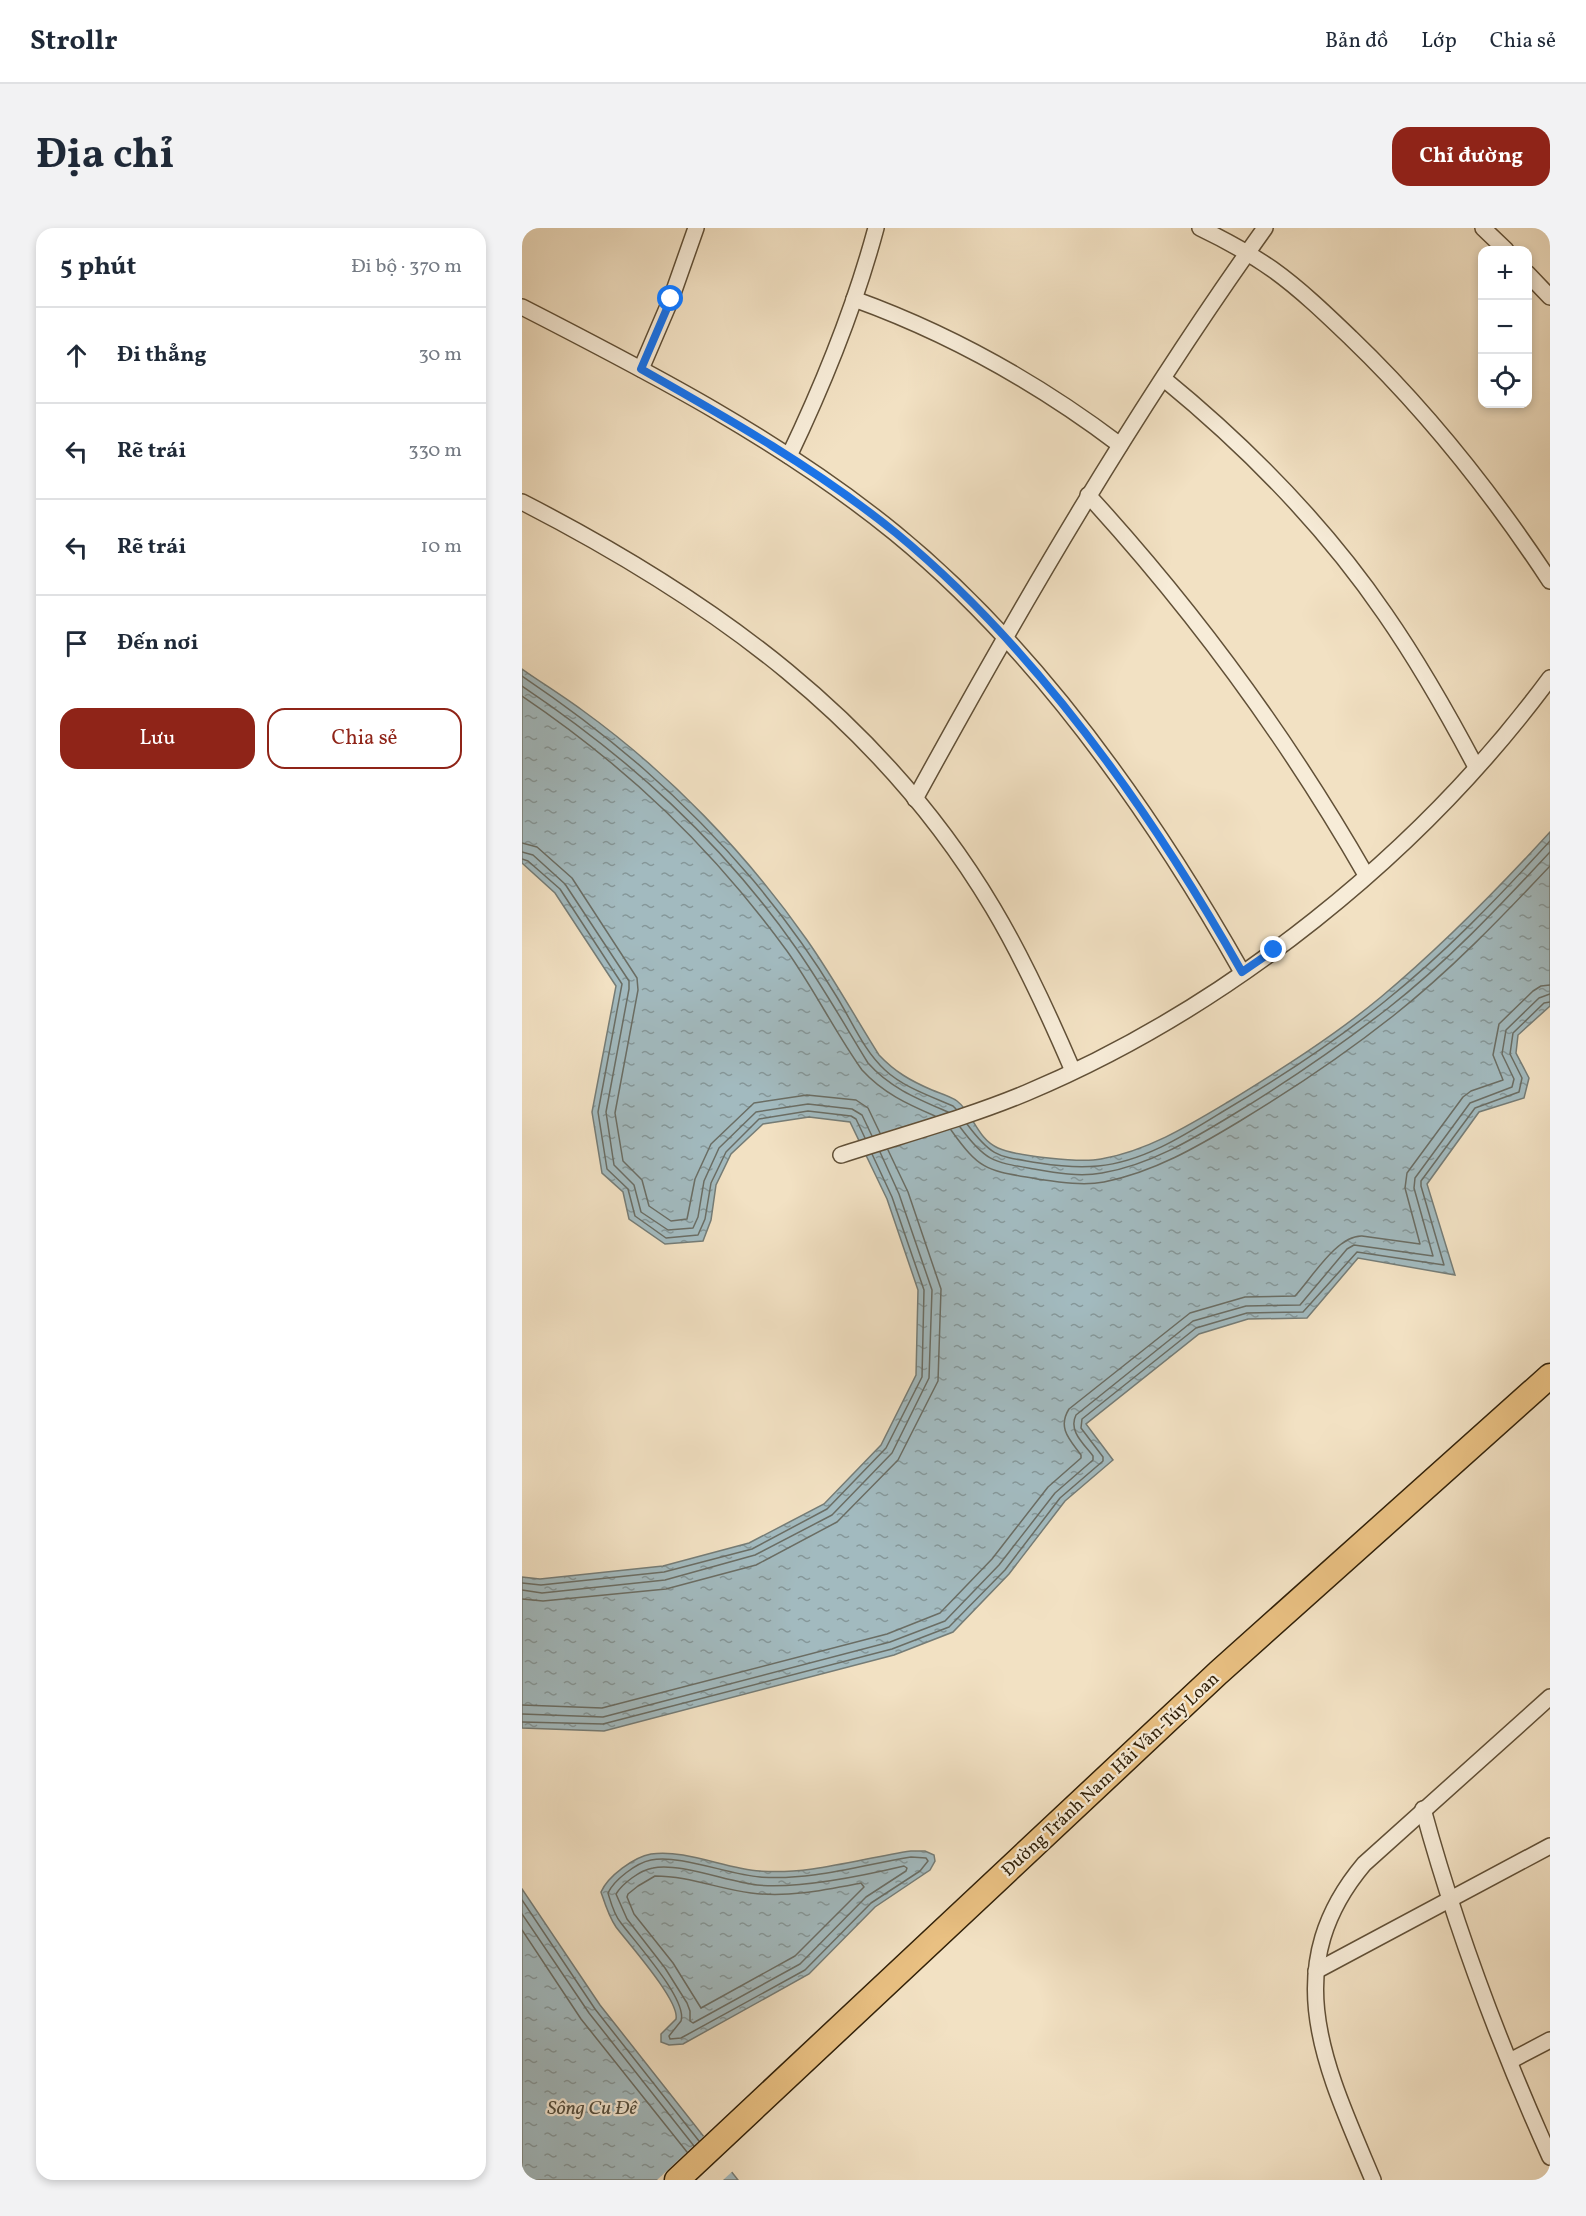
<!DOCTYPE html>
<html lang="vi">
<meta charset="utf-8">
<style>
:root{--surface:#fff;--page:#f2f2f3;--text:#1f2937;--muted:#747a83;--line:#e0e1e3;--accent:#8f2418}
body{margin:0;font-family:Vollkorn,serif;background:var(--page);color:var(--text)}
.controls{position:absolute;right:18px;top:18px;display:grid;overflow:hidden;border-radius:12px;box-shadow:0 3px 9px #0003}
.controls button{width:54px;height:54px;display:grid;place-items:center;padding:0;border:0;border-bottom:2px solid var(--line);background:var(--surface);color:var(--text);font:30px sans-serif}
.stop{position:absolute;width:18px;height:18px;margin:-14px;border:4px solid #1a73e8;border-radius:50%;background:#fff}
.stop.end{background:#1a73e8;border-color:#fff;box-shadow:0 2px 6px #0008}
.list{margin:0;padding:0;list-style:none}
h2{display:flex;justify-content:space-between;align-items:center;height:78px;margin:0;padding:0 24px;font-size:26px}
h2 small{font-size:20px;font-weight:400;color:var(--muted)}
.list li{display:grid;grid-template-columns:39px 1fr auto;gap:18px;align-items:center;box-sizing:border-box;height:96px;padding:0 24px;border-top:2px solid var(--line)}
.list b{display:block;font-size:22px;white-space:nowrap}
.list em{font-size:20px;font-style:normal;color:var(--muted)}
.actions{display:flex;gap:12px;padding:18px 24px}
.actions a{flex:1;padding:14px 0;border:2px solid var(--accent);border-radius:18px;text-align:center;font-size:21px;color:var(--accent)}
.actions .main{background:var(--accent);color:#fff}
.icon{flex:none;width:33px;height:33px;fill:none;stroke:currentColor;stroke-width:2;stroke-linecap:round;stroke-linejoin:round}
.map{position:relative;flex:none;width:1028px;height:1952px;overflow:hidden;border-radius:18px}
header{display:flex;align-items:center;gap:36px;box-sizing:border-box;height:84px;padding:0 30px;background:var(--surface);border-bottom:2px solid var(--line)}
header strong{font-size:28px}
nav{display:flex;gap:33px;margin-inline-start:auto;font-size:21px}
.intro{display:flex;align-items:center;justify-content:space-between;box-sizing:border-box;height:144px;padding:0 36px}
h1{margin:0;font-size:42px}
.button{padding:15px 27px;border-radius:18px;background:var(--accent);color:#fff;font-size:21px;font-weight:700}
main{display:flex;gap:36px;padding:0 36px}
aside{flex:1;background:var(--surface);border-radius:18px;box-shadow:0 3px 9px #0003}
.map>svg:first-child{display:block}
.water{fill:url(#water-ripples);stroke:#757c76;stroke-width:1.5}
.pier{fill:#f2e1c3}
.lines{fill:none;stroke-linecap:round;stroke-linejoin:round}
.shore{stroke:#6a6d64;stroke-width:1.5}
.minor-casing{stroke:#615037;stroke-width:18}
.trunk-casing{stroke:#312008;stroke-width:27}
.minor{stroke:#f7ecd8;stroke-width:15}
.trunk{stroke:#e9c082;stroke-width:24}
.route{stroke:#1a73e8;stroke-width:8}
.labels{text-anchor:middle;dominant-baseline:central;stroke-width:4.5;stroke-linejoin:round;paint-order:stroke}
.street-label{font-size:18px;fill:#312008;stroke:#f7ecd8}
.water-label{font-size:20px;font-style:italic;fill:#534e3f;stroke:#f7ecd8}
</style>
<header>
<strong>Strollr</strong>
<nav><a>Bản đồ</a><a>Lớp</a><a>Chia sẻ</a></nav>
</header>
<div class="intro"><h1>Địa chỉ</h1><a class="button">Chỉ đường</a></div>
<main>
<aside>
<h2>5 phút<small>Đi bộ · 370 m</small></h2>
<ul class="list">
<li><svg class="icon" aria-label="ahead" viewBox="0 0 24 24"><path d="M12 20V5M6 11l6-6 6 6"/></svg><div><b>Đi thẳng</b></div><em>30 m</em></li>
<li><svg class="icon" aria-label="left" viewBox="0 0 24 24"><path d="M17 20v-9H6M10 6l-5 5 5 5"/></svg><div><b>Rẽ trái</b></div><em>330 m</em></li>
<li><svg class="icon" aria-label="left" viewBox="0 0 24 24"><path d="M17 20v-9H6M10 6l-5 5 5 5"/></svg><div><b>Rẽ trái</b></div><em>10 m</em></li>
<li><svg class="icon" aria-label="arrive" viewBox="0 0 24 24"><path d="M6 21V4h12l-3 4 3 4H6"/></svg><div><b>Đến nơi</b></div></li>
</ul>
<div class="actions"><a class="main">Lưu</a><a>Chia sẻ</a></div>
</aside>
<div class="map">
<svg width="1028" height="1952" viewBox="0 0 1028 1952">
<defs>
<pattern id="water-ripples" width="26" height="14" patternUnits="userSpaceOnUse" patternTransform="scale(1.5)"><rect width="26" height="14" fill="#a2babf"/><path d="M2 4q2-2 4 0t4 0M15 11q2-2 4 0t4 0" fill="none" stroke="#859799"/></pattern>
</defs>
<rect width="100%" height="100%" fill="#f2e1c3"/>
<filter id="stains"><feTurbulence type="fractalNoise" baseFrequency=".00333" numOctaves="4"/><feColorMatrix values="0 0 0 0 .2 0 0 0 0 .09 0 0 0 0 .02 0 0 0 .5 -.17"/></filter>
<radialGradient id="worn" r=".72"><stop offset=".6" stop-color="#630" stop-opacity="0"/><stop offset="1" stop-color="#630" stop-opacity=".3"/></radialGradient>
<g class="water">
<path d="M0 441C20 455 41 468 60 482 146 544 224 625 285 712 311 749 333 789 357 827 373 844 389 853 410 862 417 865 428 868 435 873 451 885 455 911 476 920 494 928 558 935 579 931 625 923 666 898 706 874 758 842 812 808 859 769 920 718 975 662 1028 604V778L996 807 994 825 1007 850 1002 870 957 884 905 956 933 1047 836 1030 785 1090 726 1091 677 1106 564 1196 591 1232 543 1273 487 1346 431 1404 372 1427 82 1503 0 1500V1349L18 1351 141 1338 227 1315 302 1276 359 1217 394 1147 396 1062 365 971 328 894 287 889 241 896 209 926 194 957 189 992 181 1013 143 1016 107 991 101 964 80 945 70 884 94 758 33 665 0 635Z"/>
<path d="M389 1623H403L412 1627 413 1633 408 1642 353 1679 287 1746 161 1816 147 1817 139 1814V1806L154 1791C158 1773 106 1715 94 1699 87 1689 83 1676 79 1664 86 1648 112 1629 129 1626 164 1621 204 1641 238 1643 289 1647 340 1630 389 1623Z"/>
<path d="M0 1661 78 1777 216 1952H0Z"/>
</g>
<path class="pier" d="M184 1906 212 1942 201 1952H135Z"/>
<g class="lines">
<g class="shore">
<path d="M0 448C89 508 161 570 231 652 261 688 289 726 313 766 329 791 341 822 363 842 381 859 408 868 431 878L434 881"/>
<path d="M0 458C107 530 199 613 274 720 300 757 322 796 346 835 368 860 396 871 426 884"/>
<path d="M0 468C105 539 190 620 265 723 292 761 313 804 340 842 361 865 385 876 413 888"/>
<path d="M0 615 15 619 50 650 115 750 116 762 93 885 101 933 120 952 127 978 149 993 165 991 173 951 189 916 232 875 285 867 334 872 346 880 358 905"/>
<path d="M0 624 11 627 43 656 107 753V761L84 884 92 937 112 957 119 984 146 1002 171 1000 176 989 182 953 197 920 234 884 286 876 330 881 340 887 350 908"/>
<path d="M0 631 6 633 38 661 100 756 76 884 85 941 106 961 113 988 144 1010 176 1007 183 991 189 955 204 924 237 891 286 883 329 888 334 891 343 910"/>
<path d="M445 896C471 931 477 928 517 935 536 938 557 940 576 938 621 934 663 907 700 884 756 851 811 815 862 774 922 726 976 670 1028 613"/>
<path d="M438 899C464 934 471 934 512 941 534 945 558 949 580 945 628 937 671 911 712 886 765 854 816 819 865 781 924 735 977 679 1028 624"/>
<path d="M429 902C459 944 465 942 515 951 536 954 561 958 582 954 632 944 675 919 718 893 771 861 823 826 871 788 928 743 979 690 1028 638"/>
<path d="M0 1355 19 1357 142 1344 230 1321 305 1281 364 1220 400 1149 402 1062 370 969 350 926"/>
<path d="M0 1362 20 1365 143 1352 233 1327 310 1287 370 1225 407 1150 410 1062 377 966 358 924"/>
<path d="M0 1371 21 1373 144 1361 234 1337 315 1294 376 1232 416 1153 419 1061 386 964 366 922"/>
<path d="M0 1477 80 1480 365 1406 418 1385 470 1331 526 1259 559 1230V1227C548 1212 535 1200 547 1181L668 1085 723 1069 773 1068C789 1051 815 1007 840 1008L898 1016 883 960 885 945 941 869 949 863 981 852 971 827 977 796 1011 763 1019 758 1028 757"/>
<path d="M0 1486 81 1489 368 1414 423 1393 477 1337 533 1265 571 1232V1228C562 1216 546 1203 554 1187L671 1093 724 1078 778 1077 825 1021 832 1017 911 1028 892 960 893 950 948 875 990 859 992 851 980 826 984 802 1017 770 1028 766"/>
<path d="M0 1494 81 1496 370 1421 427 1399 483 1342 538 1270 581 1233V1229L559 1200 560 1191 674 1100 725 1085 781 1084 835 1024 922 1037 899 958V953L953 880 997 864 1000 850 988 826 991 805 1022 775 1028 774"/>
<path d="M389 1629 404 1630 406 1633 398 1643 349 1675 283 1742 159 1810 148 1811 147 1808 159 1793C166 1772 113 1714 99 1695 92 1687 89 1675 86 1665 92 1652 114 1635 129 1632 157 1626 208 1647 238 1649 289 1653 340 1637 389 1629Z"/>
<path d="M382 1638 385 1640 384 1643 344 1669 278 1736 171 1795 168 1793V1783L165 1775 143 1740 105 1691 94 1666C100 1656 118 1642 131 1640 156 1634 207 1654 235 1657 278 1661 340 1648 382 1638Z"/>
<path d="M133 1648C166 1648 197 1661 229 1665 265 1670 303 1662 339 1655L342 1659 273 1728 179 1780 151 1735 112 1686 105 1669 106 1666 116 1658Z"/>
<path d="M0 1672 73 1781 177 1913"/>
<path d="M0 1686 67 1785 172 1918"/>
<path d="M0 1702 59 1791 165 1924"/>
</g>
<defs>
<g id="minor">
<path d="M678 0C703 12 727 25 750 41 778 61 804 86 829 110 905 183 970 265 1028 353"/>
<path d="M961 0 984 22"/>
<path d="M1005 45 1028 69"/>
<path d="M332 71C429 106 516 155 598 217"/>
<path d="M0 79C129 145 260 213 373 305 516 422 630 585 720 744"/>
<path d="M119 141 149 71 174 0"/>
<path d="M642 151C725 219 802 297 863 386 897 435 926 486 954 539"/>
<path d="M267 228C302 155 333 78 354 0"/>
<path d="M566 267C672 383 766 511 844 647"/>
<path d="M0 274C191 372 359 492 471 680 502 732 527 787 551 843"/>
<path d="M393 571C500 375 613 182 743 0"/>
<path d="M319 927C380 907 444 890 504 865 706 780 898 626 1028 450"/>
<path d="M901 1581C933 1698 978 1818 1028 1929"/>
<path d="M794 1743 1028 1618"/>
<path d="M988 1833 1028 1812"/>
<path d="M851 1952C805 1842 753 1742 842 1636L1028 1469"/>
</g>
<path id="trunk" d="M155 1952 696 1445 1028 1148"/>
</defs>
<use href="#minor" class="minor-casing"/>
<use href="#trunk" class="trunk-casing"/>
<use href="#minor" class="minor"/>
<use href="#trunk" class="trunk"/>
</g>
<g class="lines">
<path class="route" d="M149 71 119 141C207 191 295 241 374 305 517 423 630 585 720 744L752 722"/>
</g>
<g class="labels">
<g class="street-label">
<text transform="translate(589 1547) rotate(-43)">Đường Tránh Nam Hải Vân-Túy Loan</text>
</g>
<g class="water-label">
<text x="70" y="1881">Sông Cu Đê</text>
</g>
</g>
<rect width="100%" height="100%" filter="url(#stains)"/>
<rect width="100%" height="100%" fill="url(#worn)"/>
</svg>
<div class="controls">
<button>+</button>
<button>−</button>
<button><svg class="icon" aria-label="locate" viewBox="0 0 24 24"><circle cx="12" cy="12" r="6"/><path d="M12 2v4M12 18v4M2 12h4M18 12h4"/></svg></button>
</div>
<div class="stop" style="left:149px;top:71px"></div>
<div class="stop end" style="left:752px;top:722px"></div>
</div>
</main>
